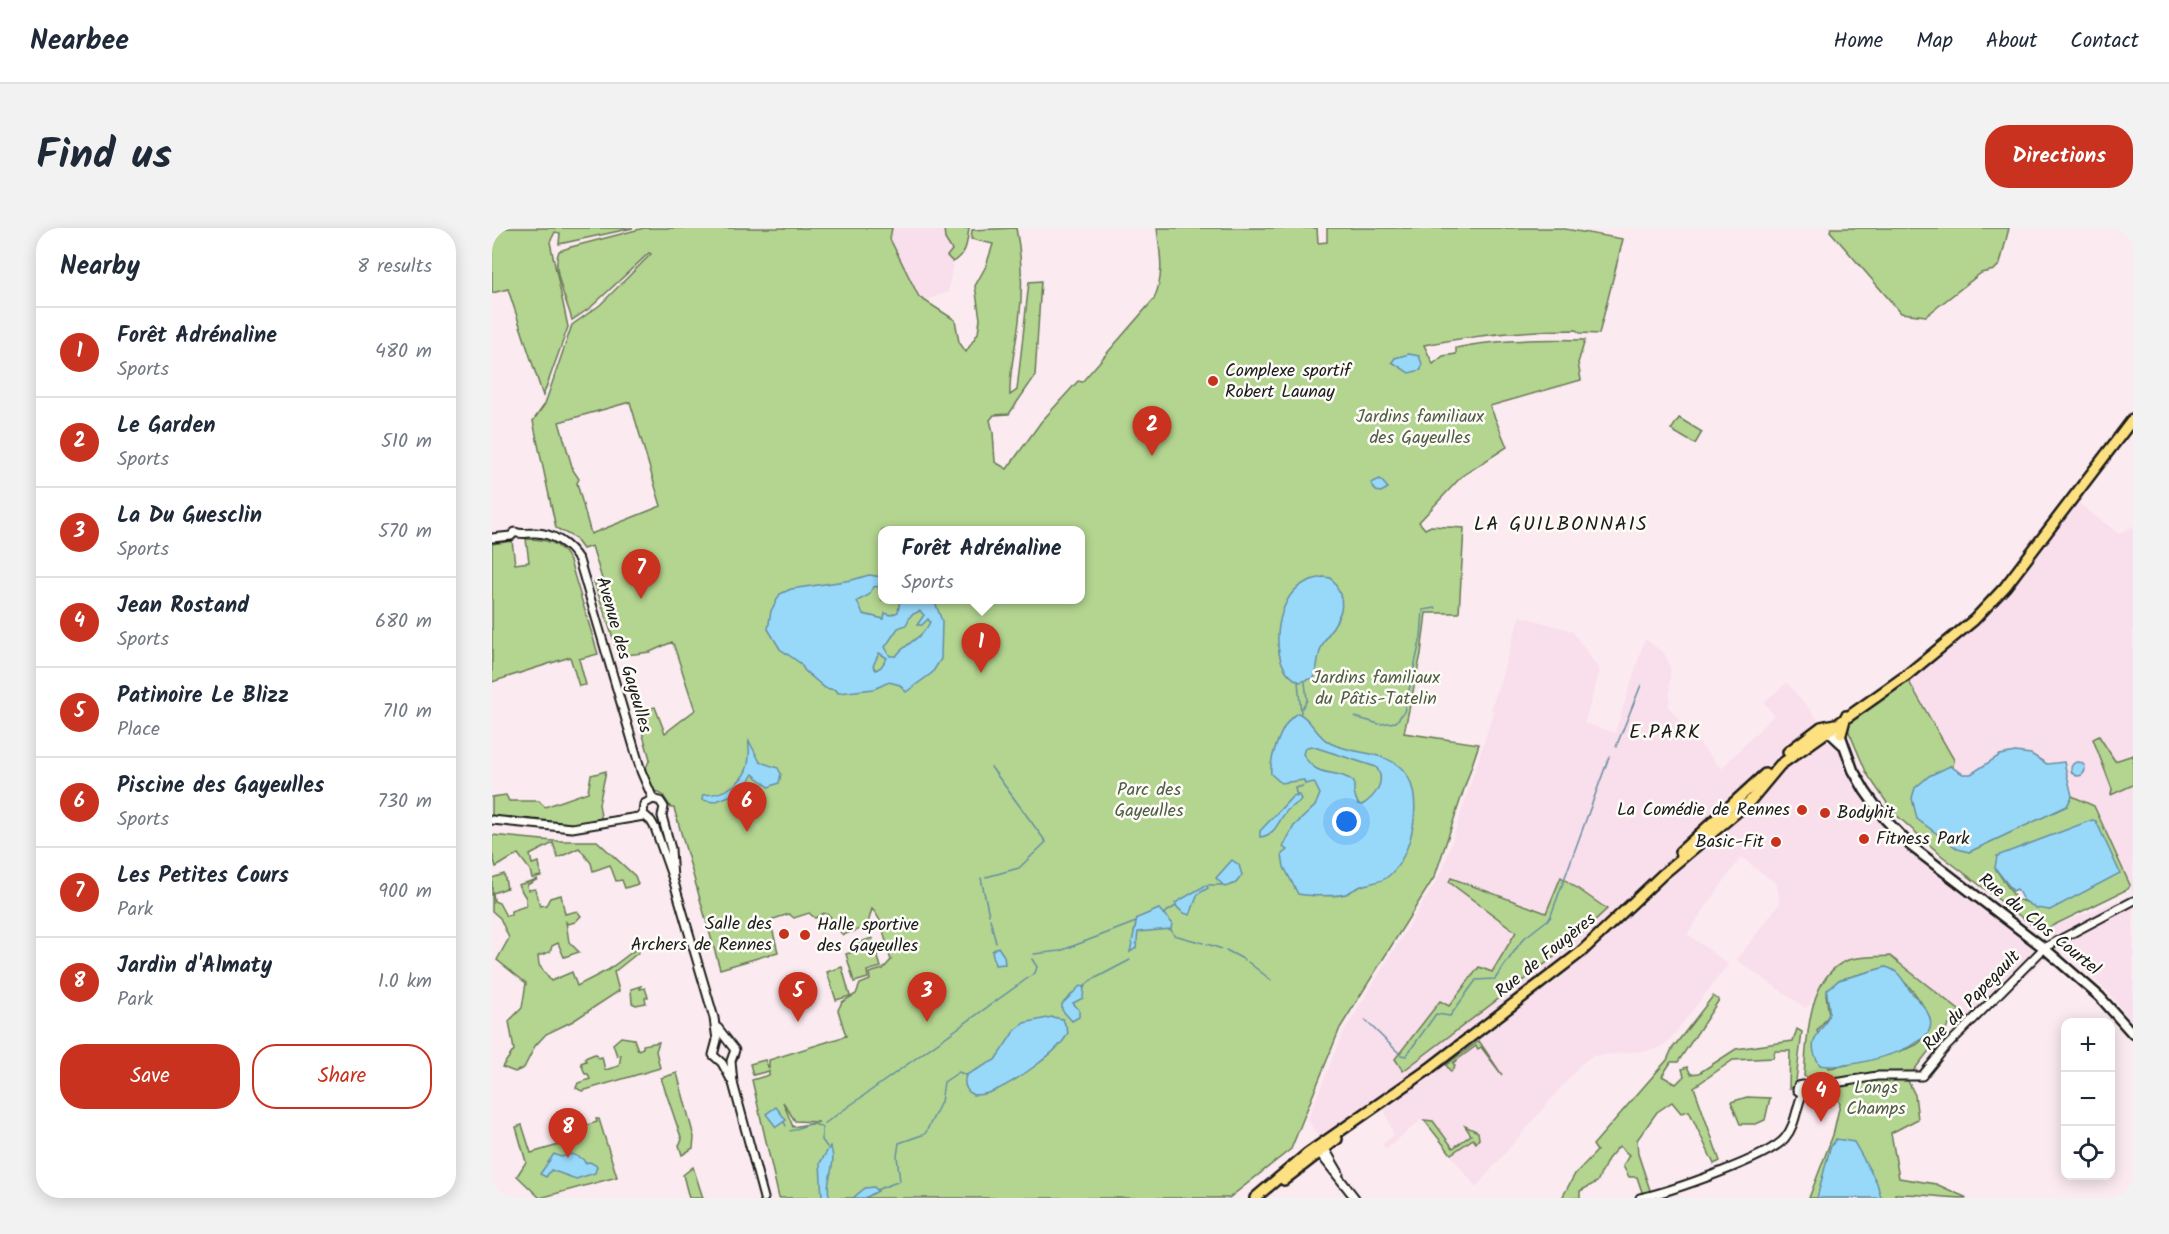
<!DOCTYPE html>
<meta charset="utf-8">
<style>
:root{--surface:#fff;--page:#f2f2f3;--text:#1f2937;--muted:#747a83;--line:#e0e1e3;--accent:#c8321e}
body{margin:0;font-family:Kalam,sans-serif;background:var(--page);color:var(--text)}
.controls{position:absolute;right:18px;bottom:18px;display:grid;overflow:hidden;border-radius:12px;box-shadow:0 3px 15px #0003}
.controls button{width:54px;height:54px;display:grid;place-items:center;padding:0;border:0;border-bottom:2px solid var(--line);background:var(--surface);color:var(--text);font:30px sans-serif}
.you{position:absolute;left:855px;top:594px;width:21px;height:21px;margin:-15px;border:4px solid #fff;border-radius:50%;background:#1a73e8;box-shadow:0 0 0 9px #1a73e833}
.badge{display:grid;place-items:center;width:39px;height:39px;border-radius:50%;background:var(--accent);color:#fff;font-size:20px;font-weight:700}
.pin{position:absolute;translate:-50% -50px;filter:drop-shadow(0 2px 3px #0008)}
.pin::after{content:'';position:absolute;top:32px;width:21px;height:18px;background:inherit;clip-path:polygon(0 0,100% 0,50% 100%)}
.popup{position:absolute;left:386px;top:298px;width:207px;height:78px;box-sizing:border-box;display:grid;place-content:center;border-radius:12px;background:var(--surface);filter:drop-shadow(0 2px 4px #0005);font-size:20px;white-space:nowrap;color:var(--muted)}
.popup b{font-size:22px;color:var(--text)}
.popup::after{content:'';position:absolute;left:50%;top:100%;margin-left:-12px;border:12px solid transparent;border-top-color:var(--surface)}
.list{margin:0;padding:0;list-style:none}
h2{display:flex;justify-content:space-between;align-items:center;height:78px;margin:0;padding:0 24px;font-size:26px}
h2 small{font-size:20px;font-weight:400;color:var(--muted)}
.list li{display:grid;grid-template-columns:39px 1fr auto;gap:18px;align-items:center;box-sizing:border-box;height:90px;padding:0 24px;border-top:2px solid var(--line)}
.list b{display:block;font-size:22px;white-space:nowrap}
.list p{margin:0;font-size:20px;white-space:nowrap;color:var(--muted)}
.list em{font-size:20px;font-style:normal;color:var(--muted)}
.actions{display:flex;gap:12px;padding:18px 24px}
.actions a{flex:1;padding:14px 0;border:2px solid var(--accent);border-radius:24px;text-align:center;font-size:21px;color:var(--accent)}
.actions .main{background:var(--accent);color:#fff}
.icon{flex:none;width:33px;height:33px;fill:none;stroke:currentColor;stroke-width:2;stroke-linecap:round;stroke-linejoin:round}
.map{position:relative;flex:none;width:1641px;height:970px;overflow:hidden;border-radius:24px}
header{display:flex;align-items:center;gap:36px;box-sizing:border-box;height:84px;padding:0 30px;background:var(--surface);border-bottom:2px solid var(--line)}
header strong{font-size:28px}
nav{display:flex;gap:33px;margin-inline-start:auto;font-size:21px}
.intro{display:flex;align-items:center;justify-content:space-between;box-sizing:border-box;height:144px;padding:0 36px}
h1{margin:0;font-size:42px}
.button{padding:15px 27px;border-radius:24px;background:var(--accent);color:#fff;font-size:21px;font-weight:700}
main{display:flex;gap:36px;padding:0 36px}
aside{flex:1;background:var(--surface);border-radius:24px;box-shadow:0 3px 15px #0003}
.map>svg:first-child{display:block}
.built{fill:#f9deeb}
.green{fill:#b3d590;stroke:#687856;stroke-width:1.5;fill-rule:evenodd}
.water{fill:#98d9fa;stroke:#668da1;stroke-width:1.5;fill-rule:evenodd}
.lines{fill:none;stroke-linecap:round;stroke-linejoin:round}
.stream{stroke:#668da1;stroke-width:1.5}
.tertiary-casing{stroke:#1c1c1c;stroke-width:11}
.secondary-casing{stroke:#1c1c1c;stroke-width:13}
.primary-casing{stroke:#1c1c1c;stroke-width:14}
.tertiary{stroke:#fdfcf7;stroke-width:7}
.secondary{stroke:#fdfcf7;stroke-width:8}
.primary{stroke:#fde080;stroke-width:9}
.poi-dot{fill:#c8321e;stroke:#fdfcf7;stroke-width:2}
.labels{text-anchor:middle;dominant-baseline:central;stroke-width:5;stroke-linejoin:round;paint-order:stroke}
.poi-label{font-size:18px;fill:#1c1c1c;stroke:#fdfcf7;text-anchor:start}
.park-label{font-size:18px;fill:#515d45;stroke:#fdfcf7}
.street-label{font-size:18px;fill:#1c1c1c;stroke:#fdfcf7}
.neighbourhood-label{font-size:20px;letter-spacing:1.5px;fill:#1c1c1c;stroke:#fdfcf7}
</style>
<header>
<strong>Nearbee</strong>
<nav><a>Home</a><a>Map</a><a>About</a><a>Contact</a></nav>
</header>
<div class="intro"><h1>Find us</h1><a class="button">Directions</a></div>
<main>
<aside>
<h2>Nearby<small>8 results</small></h2>
<ul class="list">
<li><span class="badge">1</span><div><b>Forêt Adrénaline</b><p>Sports</p></div><em>480 m</em></li>
<li><span class="badge">2</span><div><b>Le Garden</b><p>Sports</p></div><em>510 m</em></li>
<li><span class="badge">3</span><div><b>La Du Guesclin</b><p>Sports</p></div><em>570 m</em></li>
<li><span class="badge">4</span><div><b>Jean Rostand</b><p>Sports</p></div><em>680 m</em></li>
<li><span class="badge">5</span><div><b>Patinoire Le Blizz</b><p>Place</p></div><em>710 m</em></li>
<li><span class="badge">6</span><div><b>Piscine des Gayeulles</b><p>Sports</p></div><em>730 m</em></li>
<li><span class="badge">7</span><div><b>Les Petites Cours</b><p>Park</p></div><em>900 m</em></li>
<li><span class="badge">8</span><div><b>Jardin d'Almaty</b><p>Park</p></div><em>1.0 km</em></li>
</ul>
<div class="actions"><a class="main">Save</a><a>Share</a></div>
</aside>
<div class="map">
<svg width="1641" height="970" viewBox="0 0 1641 970">
<rect width="100%" height="100%" fill="#fbeaf0"/>
<filter id="ink" filterUnits="userSpaceOnUse"><feTurbulence type="fractalNoise" baseFrequency=".0167" numOctaves="2"/><feDisplacementMap in="SourceGraphic" scale="12" xChannelSelector="R" yChannelSelector="G"/><feConvolveMatrix kernelMatrix="1 2 1 2 8 2 1 2 1" color-interpolation-filters="sRGB"/></filter>
<g filter="url(#ink)">
<g class="built">
<path d="M397 0H452L453 11 460 22 455 28 461 34 456 64 434 72 427 69 398 12Z"/>
<path d="M1575 267 1627 306 1641 298V666L1600 580 1580 568 1572 534 1555 536 1539 526 1492 539 1479 546H1471L1461 539 1462 532 1409 440 1472 394 1504 363 1535 316Z"/>
<path d="M1028 388 1080 403 1108 443 1092 495 1123 505 1153 411 1172 425 1178 440 1177 480 1229 541 1282 487 1272 474 1295 455 1327 493 1211 595 1215 600 1120 696 1014 782 828 912 816 891 850 807 951 642 1002 483 999 482Z"/>
<path d="M1333 513 1345 516 1366 562 1386 588 1441 639 1555 728 1485 795 1398 728 1344 738 1314 780 1245 732 1288 675 1285 656 1249 629 1195 706 1236 736 1175 815 1162 822 1100 828 1089 836 984 959 930 891 894 921 891 916 902 907 892 881 1015 787 1062 755 1094 728 1158 663 1184 642 1284 546 1307 527Z"/>
<path d="M1641 667V795L1618 766 1566 717 1556 700Z"/>
</g>
<g class="green">
<path d="M0 0H141L67 16 68 5 63 4 58 14 76 99 51 168 16 61 0 65Z"/>
<path d="M152 0H400L398 11 427 69 463 92 467 114 474 124 486 105 488 91 483 58 494 38 501 16 479 11 480 2 524 0C530 30 531 63 527 93 524 118 517 142 518 167L525 162 537 54 549 53 543 148 517 186 502 187 498 192 501 204 503 234 515 241 549 194 586 153 590 154 662 71C673 46 668 26 665 0H825L826 15 835 14V0H1067L1131 11 1107 106 1088 105 1084 102C1032 102 983 107 932 117L941 136 951 128 964 126V120C1002 111 1054 111 1093 112L1086 135 1089 152 998 178 1015 219 970 248 927 294 933 301 939 298 972 300 967 385H934L929 426 912 505 987 516 943 648 848 800 799 921 737 970H287L260 852 277 847V843L261 847 258 836 273 832 277 841V832L354 808 346 782 350 774 364 766 368 756 378 752 377 745 391 741 399 732C392 714 393 694 380 681L375 699 351 707 341 696 338 688 332 685 323 690 317 685 302 690 297 686 278 692 286 724 228 741 182 580H179L171 567 159 561 152 544 158 531 144 483 163 479 173 505 203 482 182 418 180 414 158 424 127 428 102 354 110 351 100 318 91 321 83 310 64 300 41 193 53 176 80 97 108 77 159 26 157 25 98 80 80 92C75 73 59 41 67 23L79 19ZM138 174 169 278 99 306 85 255 87 251 81 242 67 194ZM390 302H588V372H390ZM291 874 303 893 327 894 301 899Z"/>
<path d="M452 0H477C475 14 475 27 461 34L455 28 460 22 453 11Z"/>
<path d="M1339 0H1517L1508 36 1502 42 1489 45 1434 88 1409 85 1338 3Z"/>
<path d="M1187 190 1210 204 1203 216 1179 202Z"/>
<path d="M34 311C55 311 68 314 78 333L106 426 87 431 94 457 87 458 78 429 0 454V316L20 313 23 336 37 334Z"/>
<path d="M1416 452 1462 532 1461 539 1458 538 1477 624 1575 578 1580 568 1602 578 1638 657 1636 661 1556 700 1547 697 1542 699 1450 628 1402 585 1375 546 1355 499 1363 489ZM1503 640 1558 682C1546 680 1534 672 1525 672Z"/>
<path d="M1607 508 1623 533 1641 527V557L1619 567 1620 561 1601 511Z"/>
<path d="M114 543 107 576 110 594 80 598 0 590V569L14 567 17 573H47L53 579 96 564 99 547Z"/>
<path d="M0 607 61 613H105L143 648 146 656 133 660 130 652 124 653 118 637 101 643 99 635 87 620 66 630 61 615 38 627 40 636 47 634 49 648 40 650 38 642 26 626 4 639 0 625Z"/>
<path d="M12 646 15 660 1 665 2 673 7 675 14 688 19 687V683L34 678V670L26 657 46 651 35 657 36 662 43 661 48 678 54 677 58 670 69 667 73 686 85 683 89 688 83 694 76 696 74 694 77 714 87 724 72 729 66 715 60 718 58 724 46 728 47 737 59 753 80 744 85 758 116 742 144 721 147 724 122 744 127 763 81 793 54 806 43 818 32 840 23 844 10 839 22 822 17 793 30 780 34 755 5 732 17 710 8 690 0 683V650Z"/>
<path d="M1069 649 1115 681 1070 723 911 843 903 831 948 773 957 778 987 739 1000 744 1024 704 957 654 959 650 1054 685Z"/>
<path d="M380 710 389 739 375 743 376 750 362 754 354 726 368 722 366 715Z"/>
<path d="M1398 728 1468 783 1415 851 1423 867 1426 891 1399 905 1407 950 1444 956 1475 970C1450 970 1428 965 1403 966V970H1317L1341 907 1348 876 1342 862 1312 848C1315 812 1315 748 1356 732 1368 728 1385 729 1398 728ZM1394 739C1413 752 1436 775 1438 800 1435 805 1432 811 1427 815 1418 823 1352 838 1337 840L1325 803 1337 787 1334 766 1347 752Z"/>
<path d="M350 739 358 768 344 772 335 744Z"/>
<path d="M149 758 148 761 153 760 156 769 153 770 154 775 144 777 140 775 139 761Z"/>
<path d="M1221 768 1227 772 1186 834H1179L1170 848 1184 856 1192 848 1190 841 1195 839 1199 846 1207 845 1244 821 1301 813 1305 801 1310 804 1303 860H1297L1298 823H1283L1281 830 1241 832 1202 859 1228 933 1222 936 1197 883 1189 885 1180 874 1165 884 1145 912 1146 926 1159 965 1151 967 1145 949H1137L1131 938 1137 927 1127 918 1116 931 1105 954 1088 963V970H1070L1083 946 1105 923 1101 917 1175 832 1180 821Z"/>
<path d="M129 809 142 811 146 822 151 820V817L167 814 164 823 168 840 90 863 84 860 86 855 98 851 96 846H93L89 835 94 833 93 830 103 826 106 830 110 829 113 842 127 838 129 827 125 828 121 816Z"/>
<path d="M987 813 1010 847 989 819 986 821 984 818 961 835 963 838 959 844 954 837Z"/>
<path d="M185 845 202 909 201 920 190 927 187 917 190 912 169 850Z"/>
<path d="M1255 869 1278 870 1273 892 1264 896H1248L1239 874Z"/>
<path d="M104 891H107L125 949 48 970 25 948 34 934 24 899 30 897 39 925 91 910 89 899 105 894Z"/>
<path d="M932 892 941 893 961 920 979 907 973 898 986 904 987 911 984 915 981 911 959 926Z"/>
<path d="M201 939 211 970H197L191 947Z"/>
</g>
<g class="water">
<path d="M917 126 927 128 930 136 929 142 917 145 900 134 903 130Z"/>
<path d="M888 251 896 260 889 264 884 263 879 255Z"/>
<path d="M377 347 390 349V358L381 359 377 367 365 373 371 386 392 391 393 385 399 387 406 384 408 372 443 374 450 393 449 431 440 445 414 464 408 457 397 454 382 461 346 465 344 462 333 460 313 443 308 435 288 421 276 401 279 383 288 366 299 361 360 352ZM428 383 432 387 425 397H430L436 391 438 394C431 410 415 414 404 428H398L393 419 406 400 414 397 419 387ZM387 425 395 430 389 439 384 442 381 438Z"/>
<path d="M831 349 839 350C862 381 843 391 830 418 825 428 826 440 822 450L808 454C777 442 782 384 802 363 809 355 820 351 831 349Z"/>
<path d="M806 485C818 489 825 509 838 515 860 526 888 523 907 538 936 561 921 631 894 650 888 654 879 655 872 657 866 659 861 662 856 665 849 669 815 668 806 666L792 639 790 626 795 622 791 619 802 598 823 578 828 566 822 554 813 556 812 552 789 555 779 546C777 531 791 491 806 485ZM819 518 884 539C895 553 883 569 870 577L866 576 862 565V554C843 539 826 553 811 526L813 520Z"/>
<path d="M257 513 268 534 286 540 289 546 287 555 277 559 261 546 250 563 222 574 210 572 211 567C234 567 257 553 257 527 258 522 256 518 257 513Z"/>
<path d="M1523 524 1539 526 1555 536 1572 534 1580 568 1575 578 1477 624 1466 621 1425 591 1420 570 1423 560 1437 548 1458 538 1471 546H1479L1508 527Z"/>
<circle cx="1586" cy="541" r="7"/>
<path d="M807 567 809 572C806 577 802 576 798 580 786 589 786 607 768 609V603L801 568Z"/>
<path d="M1600 592 1604 593 1628 645 1558 682 1544 680 1531 672 1525 661 1521 663 1503 640 1505 628Z"/>
<path d="M740 632 747 637 750 647 744 655 733 659 724 650Z"/>
<path d="M714 657 716 660 706 666 698 687C692 686 685 681 683 675Z"/>
<path d="M667 681 680 695 679 701 646 704 644 720 638 724 645 690Z"/>
<path d="M506 719 512 728 513 736 503 737 500 723Z"/>
<path d="M1394 739C1408 743 1411 753 1419 764 1427 773 1442 787 1438 800 1433 823 1349 843 1328 837 1310 810 1333 805 1337 785 1338 777 1334 769 1335 762L1347 752Z"/>
<path d="M588 758 592 759 591 770 581 775 587 782V789L580 793 570 782V776Z"/>
<path d="M560 789 571 791 576 804C571 822 517 858 499 864 494 866 487 867 481 867 473 862 471 856 474 847L503 832 523 802 532 795Z"/>
<path d="M284 879 294 892 284 899 274 886Z"/>
<path d="M1344 911 1362 914 1385 955 1389 970H1325L1338 920Z"/>
<path d="M338 918C347 937 331 953 338 970H330L328 935Z"/>
<path d="M62 926 69 929 80 926 91 931 93 935 98 934 105 938 103 945 84 951 59 942 54 949 48 946Z"/>
<path d="M382 959 386 963 373 970H361L373 960Z"/>
</g>
<g class="lines">
<g class="stream">
<path d="M806 454 809 485"/>
<path d="M810 480 815 472 813 454"/>
<path d="M863 489 887 496"/>
<path d="M889 496 904 494 912 484 929 409 931 382 944 380"/>
<path d="M1124 519 1149 457"/>
<path d="M805 569 803 560 811 558"/>
<path d="M494 649 527 640 554 614 499 539"/>
<path d="M489 650 497 687"/>
<path d="M716 657H730"/>
<path d="M671 686 684 678"/>
<path d="M498 691 504 715"/>
<path d="M679 702 682 707 711 715"/>
<path d="M715 716 730 721"/>
<path d="M734 722 753 732"/>
<path d="M542 726 568 723 644 694"/>
<path d="M756 734 779 752"/>
<path d="M591 760 598 753 638 732"/>
<path d="M873 792 909 827 914 828 944 786 958 788 984 752 1003 751 1031 711 1058 690 1117 529"/>
<path d="M292 894 294 898"/>
<path d="M332 896 543 745 545 739 540 731"/>
<path d="M298 903C307 902 318 890 330 900V912L335 919"/>
<path d="M384 962 408 953 405 928 407 915 433 906 449 874 452 854 467 844 475 848"/>
</g>
<defs>
<g id="tertiary">
<path d="M0 310 19 308 23 304C29 307 34 305 41 305 60 304 77 316 87 332L149 543 161 571 168 573 172 579 170 588 179 621 181 651"/>
<path d="M161 571 152 576 151 586 159 593 163 600 181 651 222 790 225 812 221 827 230 835 241 855"/>
<path d="M0 592 80 600 152 588"/>
<path d="M226 800 243 822 239 833 241 855 272 970"/>
<path d="M1309 865 1305 862 1306 858 1311 857 1313 860"/>
<path d="M833 921 847 945"/>
<path d="M826 923 863 970"/>
<path d="M1148 970C1176 964 1277 930 1293 910 1305 896 1304 876 1313 860L1385 848H1430L1453 820 1552 720 1641 673"/>
</g>
<g id="secondary">
<path d="M1336 503 1350 516"/>
<path d="M1347 503 1361 542 1373 563 1393 591 1419 618 1552 720 1608 769 1641 806"/>
</g>
<g id="primary">
<path d="M1349 506 1354 488"/>
<path d="M1296 524 1329 499 1343 496"/>
<path d="M1188 624 1273 546"/>
<path d="M934 843 1089 724 1170 647 1258 573 1288 537 1415 447 1482 392 1513 359 1641 191"/>
<path d="M792 952 845 911"/>
<path d="M763 970 815 926 937 841"/>
</g>
</defs>
<use href="#tertiary" class="tertiary-casing"/>
<use href="#secondary" class="secondary-casing"/>
<use href="#primary" class="primary-casing"/>
<use href="#tertiary" class="tertiary"/>
<use href="#secondary" class="secondary"/>
<use href="#primary" class="primary"/>
</g>
</g>
<g class="poi-dot">
<circle cx="721" cy="153" r="6"/>
<circle cx="1310" cy="582" r="6"/>
<circle cx="1333" cy="585" r="6"/>
<circle cx="1372" cy="611" r="6"/>
<circle cx="1284" cy="614" r="6"/>
<circle cx="292" cy="706" r="6"/>
<circle cx="313" cy="707" r="6"/>
</g>
<g class="labels">
<g class="poi-label">
<text x="733" y="143">Complexe sportif<tspan x="733" dy="21">Robert Launay</tspan></text>
<text x="1298" y="582" text-anchor="end">La Comédie de Rennes</text>
<text x="1345" y="585">Bodyhit</text>
<text x="1384" y="611">Fitness Park</text>
<text x="1272" y="614" text-anchor="end">Basic-Fit</text>
<text x="280" y="696" text-anchor="end">Salle des<tspan x="280" dy="21">Archers de Rennes</tspan></text>
<text x="325" y="697">Halle sportive<tspan x="325" dy="21">des Gayeulles</tspan></text>
</g>
<g class="park-label">
<text x="928" y="189">Jardins familiaux<tspan x="928" dy="21">des Gayeulles</tspan></text>
<text x="884" y="450">Jardins familiaux<tspan x="884" dy="21">du Pâtis-Tatelin</tspan></text>
<text x="657" y="562">Parc des<tspan x="657" dy="21">Gayeulles</tspan></text>
<text x="1384" y="860">Longs<tspan x="1384" dy="21">Champs</tspan></text>
</g>
<g class="street-label">
<text transform="translate(131 427) rotate(74)">Avenue des Gayeulles</text>
<text transform="translate(1547 697) rotate(39)">Rue du Clos Courtel</text>
<text transform="translate(1054 728) rotate(-39)">Rue de Fougères</text>
<text transform="translate(1480 773) rotate(-46)">Rue du Papegault</text>
</g>
<g class="neighbourhood-label">
<text x="1069" y="297">LA GUILBONNAIS</text>
<text x="1173" y="505">E.PARK</text>
</g>
</g>
</svg>
<div class="controls">
<button>+</button>
<button>−</button>
<button><svg class="icon" aria-label="locate" viewBox="0 0 24 24"><circle cx="12" cy="12" r="6"/><path d="M12 2v4M12 18v4M2 12h4M18 12h4"/></svg></button>
</div>
<div class="you"></div>
<div class="pin badge" style="left:489px;top:445px">1</div>
<div class="popup"><b>Forêt Adrénaline</b>Sports</div>
<div class="pin badge" style="left:660px;top:228px">2</div>
<div class="pin badge" style="left:435px;top:794px">3</div>
<div class="pin badge" style="left:1329px;top:894px">4</div>
<div class="pin badge" style="left:306px;top:794px">5</div>
<div class="pin badge" style="left:255px;top:604px">6</div>
<div class="pin badge" style="left:149px;top:371px">7</div>
<div class="pin badge" style="left:76px;top:930px">8</div>
</div>
</main>
